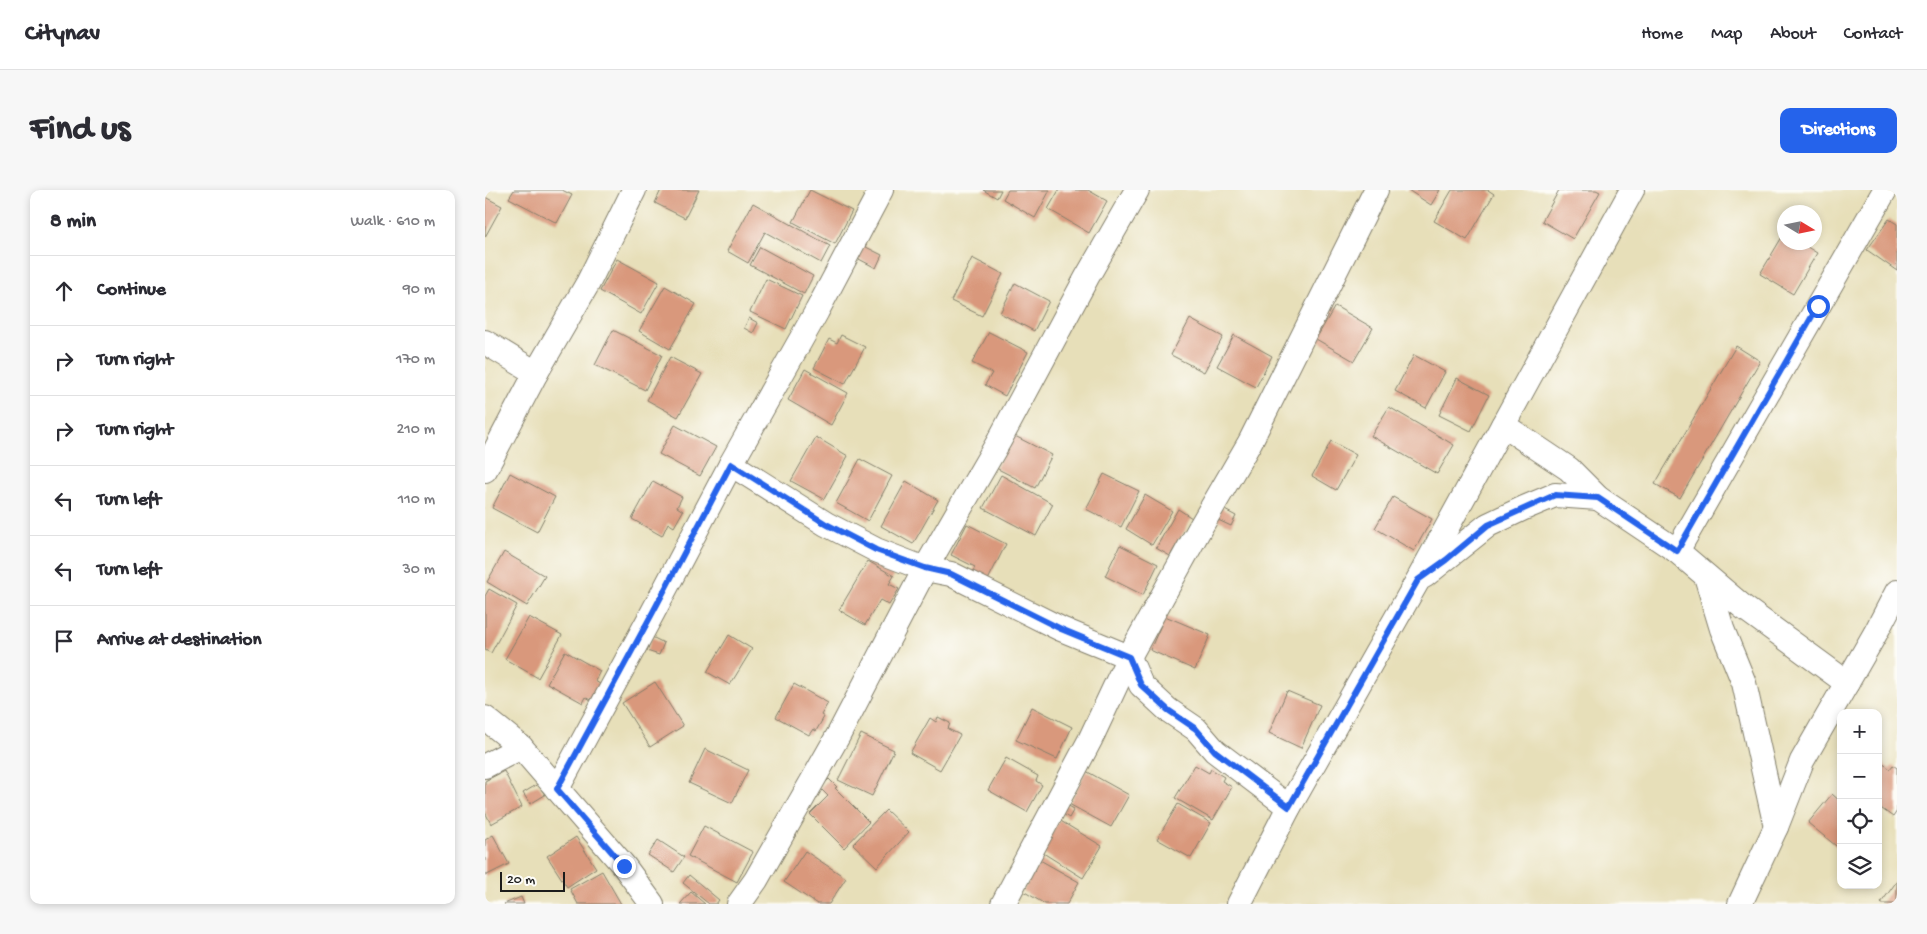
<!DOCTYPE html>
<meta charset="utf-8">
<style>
:root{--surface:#fff;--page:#f7f7f7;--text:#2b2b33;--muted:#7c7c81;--line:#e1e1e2;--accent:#2563eb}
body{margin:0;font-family:"Gochi Hand",sans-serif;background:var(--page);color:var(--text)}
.controls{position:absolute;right:15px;bottom:15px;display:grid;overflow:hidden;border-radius:10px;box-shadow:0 2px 8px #0003}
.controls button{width:45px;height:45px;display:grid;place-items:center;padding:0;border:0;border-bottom:1px solid var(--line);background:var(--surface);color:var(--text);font:25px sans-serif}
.compass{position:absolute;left:1292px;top:15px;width:45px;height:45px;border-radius:50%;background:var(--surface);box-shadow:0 2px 8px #0003;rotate:100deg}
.scale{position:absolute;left:15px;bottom:12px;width:65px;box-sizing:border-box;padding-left:5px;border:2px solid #1c1c1c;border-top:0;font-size:14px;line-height:18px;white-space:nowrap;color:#1c1c1c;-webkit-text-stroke:4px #fdfcf7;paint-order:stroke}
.stop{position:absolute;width:15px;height:15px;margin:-11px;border:4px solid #2563eb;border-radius:50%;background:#fff}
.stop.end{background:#2563eb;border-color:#fff;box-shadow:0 1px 5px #0008}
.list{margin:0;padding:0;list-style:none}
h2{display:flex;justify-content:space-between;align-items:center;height:65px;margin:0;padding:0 20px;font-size:21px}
h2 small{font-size:16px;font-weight:400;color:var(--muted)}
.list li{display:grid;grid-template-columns:32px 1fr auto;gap:15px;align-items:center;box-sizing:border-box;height:70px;padding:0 20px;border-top:1px solid var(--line)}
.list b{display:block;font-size:19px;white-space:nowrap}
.list em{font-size:16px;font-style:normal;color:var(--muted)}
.icon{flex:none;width:28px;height:28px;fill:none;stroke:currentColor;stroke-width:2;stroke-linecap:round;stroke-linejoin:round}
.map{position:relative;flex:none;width:1412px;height:714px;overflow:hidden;border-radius:10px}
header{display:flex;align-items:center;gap:30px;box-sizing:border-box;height:70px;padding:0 25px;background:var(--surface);border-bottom:1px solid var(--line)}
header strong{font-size:24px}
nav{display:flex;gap:28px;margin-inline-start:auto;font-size:18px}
.intro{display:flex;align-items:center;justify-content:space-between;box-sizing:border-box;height:120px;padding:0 30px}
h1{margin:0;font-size:35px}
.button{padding:12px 22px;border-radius:10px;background:var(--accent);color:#fff;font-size:18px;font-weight:700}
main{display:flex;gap:30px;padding:0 30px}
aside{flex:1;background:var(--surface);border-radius:10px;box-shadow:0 2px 8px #0003}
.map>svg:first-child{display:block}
.building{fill:#d9987c}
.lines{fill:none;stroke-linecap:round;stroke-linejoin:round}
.street-casing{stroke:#827e6a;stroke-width:26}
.street{stroke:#fff;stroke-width:24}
.route{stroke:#2563eb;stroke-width:6}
</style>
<header>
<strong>Citynav</strong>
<nav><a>Home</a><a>Map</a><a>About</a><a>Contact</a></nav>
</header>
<div class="intro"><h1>Find us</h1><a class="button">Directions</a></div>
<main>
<aside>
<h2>8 min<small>Walk · 610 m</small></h2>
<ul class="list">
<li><svg class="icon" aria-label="ahead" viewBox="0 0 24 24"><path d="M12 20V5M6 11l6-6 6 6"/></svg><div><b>Continue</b></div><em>90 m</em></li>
<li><svg class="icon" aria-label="right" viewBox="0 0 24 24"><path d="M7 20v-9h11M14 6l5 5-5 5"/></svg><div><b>Turn right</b></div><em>170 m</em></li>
<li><svg class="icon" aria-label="right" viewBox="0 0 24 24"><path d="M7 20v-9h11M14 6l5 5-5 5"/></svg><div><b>Turn right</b></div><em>210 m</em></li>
<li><svg class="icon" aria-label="left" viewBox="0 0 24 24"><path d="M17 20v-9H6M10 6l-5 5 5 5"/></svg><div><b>Turn left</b></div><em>110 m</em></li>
<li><svg class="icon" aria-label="left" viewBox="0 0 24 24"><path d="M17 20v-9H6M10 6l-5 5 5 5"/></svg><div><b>Turn left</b></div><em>30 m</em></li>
<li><svg class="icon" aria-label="arrive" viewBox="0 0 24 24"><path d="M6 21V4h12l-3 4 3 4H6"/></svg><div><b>Arrive at destination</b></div></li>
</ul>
</aside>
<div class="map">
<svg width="1412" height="714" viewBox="0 0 1412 714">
<rect width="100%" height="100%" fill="#fdfcf7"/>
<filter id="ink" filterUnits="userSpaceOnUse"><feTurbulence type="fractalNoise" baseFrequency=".02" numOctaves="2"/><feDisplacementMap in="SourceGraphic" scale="10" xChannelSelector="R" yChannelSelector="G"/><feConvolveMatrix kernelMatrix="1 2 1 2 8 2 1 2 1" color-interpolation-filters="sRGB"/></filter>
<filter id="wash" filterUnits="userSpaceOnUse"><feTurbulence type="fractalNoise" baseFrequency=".0096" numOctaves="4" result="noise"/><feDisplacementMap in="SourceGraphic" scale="20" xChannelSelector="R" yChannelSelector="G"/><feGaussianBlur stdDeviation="1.12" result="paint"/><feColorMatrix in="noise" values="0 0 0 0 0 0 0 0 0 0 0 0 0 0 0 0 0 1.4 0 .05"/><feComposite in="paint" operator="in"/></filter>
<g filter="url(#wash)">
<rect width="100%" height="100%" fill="#e7dfb9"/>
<g id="blocks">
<g class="building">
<path d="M29 0H77L87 5 72 33 24 8Z"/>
<path d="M176 0H214L200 28 170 13Z"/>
<path d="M325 0 367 21 350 54 308 32Z"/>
<path d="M498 0H516L512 8Z"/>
<path d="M523 0H565L550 28 518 9Z"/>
<path d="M574 0H603L622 11 604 43 563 19Z"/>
<path d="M923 0H955L946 15Z"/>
<path d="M967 0H1003L1009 4 982 50 949 31Z"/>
<path d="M1074 0H1111L1115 2 1088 49 1057 31Z"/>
<path d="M0 7 17 16 0 47Z"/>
<path d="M268 13 345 56 336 73 280 42 263 73 242 61Z"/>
<path d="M1404 29 1412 34V81L1382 60Z"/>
<path d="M1300 42V52H1314L1332 63 1308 104 1275 84Z"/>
<path d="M379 56 397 65 391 78 372 68Z"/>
<path d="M275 57 328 86 319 104 265 75Z"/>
<path d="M487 68 518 84 497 126 466 111Z"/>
<path d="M132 69 174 92 156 124 115 101Z"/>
<path d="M281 89 317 106 301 139 265 122Z"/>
<path d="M530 93 564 111 549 141 515 123Z"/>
<path d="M180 96 211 114 185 159 154 141Z"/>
<path d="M850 116 888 138 869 171 831 149Z"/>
<path d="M264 128 273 133 268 143 259 138Z"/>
<path d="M705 129 738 147 719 182 686 165Z"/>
<path d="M128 140 177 165 160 200 110 175Z"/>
<path d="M504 142 543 162 520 206 500 195 507 183 487 173Z"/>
<path d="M356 145 380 157 360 194 329 178 344 149 352 153Z"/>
<path d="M749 145 787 166 771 197 732 176Z"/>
<path d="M1251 156 1275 171 1195 308 1170 294Z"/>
<path d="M929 165 960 182 941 218 910 201Z"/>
<path d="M185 167 217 184 193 227 162 210Z"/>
<path d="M320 179 363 203 346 235 303 210Z"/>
<path d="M972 188 1004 205 986 241 954 225Z"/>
<path d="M904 217 969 255 952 284 886 246Z"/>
<path d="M190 235 231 257 215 286 174 264Z"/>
<path d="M528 245 567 265 550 298 511 278Z"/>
<path d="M331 247 363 266 339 309 306 291Z"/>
<path d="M846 251 871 265 851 300 827 286Z"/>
<path d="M375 269 407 286 383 331 351 313Z"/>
<path d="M25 283 70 307 52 342 7 318Z"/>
<path d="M619 284 654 301 636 337 601 319Z"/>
<path d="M516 285 568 314 551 346 498 318Z"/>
<path d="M168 291 197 307 192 317 198 321 189 337 183 333 177 346 147 329Z"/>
<path d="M421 291 453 310 428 354 396 336Z"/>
<path d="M660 305 687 321 667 355 641 339Z"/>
<path d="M908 307 947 329 929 361 890 338Z"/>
<path d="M736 318 751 326 746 336 731 329Z"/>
<path d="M693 319 707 328 685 366 671 358Z"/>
<path d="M482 334 521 354 500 396 485 388 490 377 466 365Z"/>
<path d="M635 355 673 374 658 405 620 386Z"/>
<path d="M19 362 60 386 42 416 2 392Z"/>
<path d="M383 371 409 386 404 394 414 399 404 415 395 410 380 435 354 420Z"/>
<path d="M4 399 32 415 6 463 0 460V406Z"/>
<path d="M680 426 725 445 710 480 665 460Z"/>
<path d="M44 427 77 445 53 488 20 469Z"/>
<path d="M244 445 267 459 245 495 222 482Z"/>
<path d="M167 447 179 453 174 465 162 461Z"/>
<path d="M80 461 115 481 110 491 115 494 106 510 101 507 98 513 62 493Z"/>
<path d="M170 492 198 536 165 557 137 513Z"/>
<path d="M309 494 343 513 336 525 339 527 331 541 328 539 324 545 291 527Z"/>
<path d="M802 501 835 515 816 558 784 543Z"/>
<path d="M547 517 587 537 572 569 531 550Z"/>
<path d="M453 527 465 533 463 539 475 545 455 580 425 563 445 528 451 532Z"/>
<path d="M376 544 409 560 387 606 353 590Z"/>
<path d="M220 559 263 580 247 613 204 593Z"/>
<path d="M521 568 553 586 551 591 557 595 542 622 503 600Z"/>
<path d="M1393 570 1405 579 1408 575 1412 578V621L1408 627 1393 616Z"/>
<path d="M710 575 724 583 726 579 739 587 737 591 747 597 728 630 690 608Z"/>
<path d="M19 581 37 617 6 634 0 622V591Z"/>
<path d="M601 581 644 605 626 637 584 614Z"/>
<path d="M344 589 352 597 350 598 384 632 359 658 325 624 343 606 335 598Z"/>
<path d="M53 594 60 605 45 614 38 603Z"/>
<path d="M1347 604 1356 612V660L1323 633Z"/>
<path d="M578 613 589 619 584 628 573 621Z"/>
<path d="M693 614 726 633 706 668 672 649Z"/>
<path d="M401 620 424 642 392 677 368 654Z"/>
<path d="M574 630 617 656 598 688 555 661Z"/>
<path d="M219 636 268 662 252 692 203 666Z"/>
<path d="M8 645 24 674 0 686V650Z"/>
<path d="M91 647 111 678 82 697 62 666Z"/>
<path d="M173 650 199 667 189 682 163 665Z"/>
<path d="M320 661 361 688 344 714H332L299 692Z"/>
<path d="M555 670 594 692 582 714H560L538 701Z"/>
<path d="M117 681 136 714H93L85 699Z"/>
<path d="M204 685 234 710 231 714H224L198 693Z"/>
<path d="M1412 691V714H1397L1396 713Z"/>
<path d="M206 702 220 714H195Z"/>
<path d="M36 707 39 714H19Z"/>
</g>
</g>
</g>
<g filter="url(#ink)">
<use href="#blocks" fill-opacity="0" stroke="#827e6a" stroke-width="1"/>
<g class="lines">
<defs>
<g id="street">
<path d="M0 152 51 183"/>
<path d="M1018 235 1084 279 1113 308 1192 361 1258 417 1362 493"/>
<path d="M246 274 341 334 391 360 440 379 466 384 576 439 644 467 656 495 683 520 711 539 730 561 804 617"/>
<path d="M0 280 51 183 103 93 149 0"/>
<path d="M1192 361 1400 0"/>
<path d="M939 386 1003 335 1039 318 1070 305 1113 308"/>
<path d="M1221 386 1237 439 1259 493 1291 637"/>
<path d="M0 528 36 557 139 676 167 714"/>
<path d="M0 576 36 557"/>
<path d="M72 599 168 422 246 274 332 121 396 0"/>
<path d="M254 714 271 690 354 544 440 379 514 251 602 87 652 0"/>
<path d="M518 714 605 550 644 467 715 338 765 252 891 0"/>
<path d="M754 714 804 617 933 390 1147 0"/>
<path d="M1255 714 1291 637 1317 571 1390 444 1412 402"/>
</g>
</defs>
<use href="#street" class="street-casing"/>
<use href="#street" class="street"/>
</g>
</g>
<g class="lines" filter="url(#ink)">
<path class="route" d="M139 676 72 599 168 422 246 274 341 334 391 360 440 378 466 384 576 439 644 467 656 495 683 520 711 539 730 561 804 617 933 390 961 370 1003 335 1070 305 1113 308 1192 361 1333 116"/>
</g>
</svg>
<div class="controls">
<button>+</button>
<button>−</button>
<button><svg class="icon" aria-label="locate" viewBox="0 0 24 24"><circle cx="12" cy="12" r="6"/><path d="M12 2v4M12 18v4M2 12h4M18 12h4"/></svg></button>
<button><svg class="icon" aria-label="layers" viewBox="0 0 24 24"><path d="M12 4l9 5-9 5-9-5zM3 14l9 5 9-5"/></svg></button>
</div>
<svg class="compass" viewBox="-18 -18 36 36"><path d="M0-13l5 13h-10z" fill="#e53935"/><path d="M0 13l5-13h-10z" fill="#7c7c81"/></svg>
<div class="scale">20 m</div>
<div class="stop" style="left:1333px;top:116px"></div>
<div class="stop end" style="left:139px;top:676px"></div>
</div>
</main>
